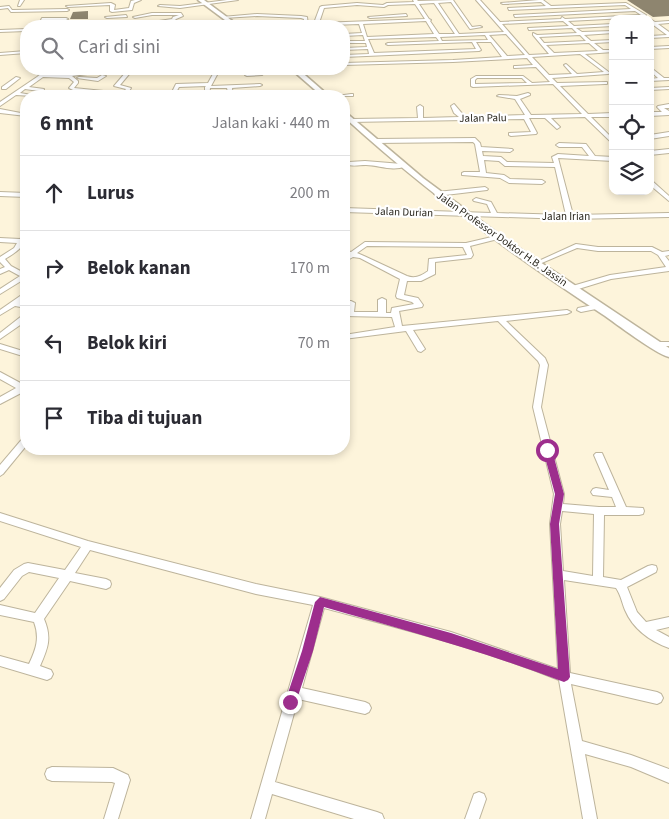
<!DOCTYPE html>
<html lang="id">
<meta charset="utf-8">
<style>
:root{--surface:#fff;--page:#f2f2f3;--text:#2b2b33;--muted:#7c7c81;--line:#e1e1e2}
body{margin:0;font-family:"Source Sans 3",sans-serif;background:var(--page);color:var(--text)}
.controls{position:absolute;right:15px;top:15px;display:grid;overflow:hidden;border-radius:10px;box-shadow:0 2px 8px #0003}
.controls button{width:45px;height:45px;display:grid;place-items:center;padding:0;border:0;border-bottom:1px solid var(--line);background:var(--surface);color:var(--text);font:25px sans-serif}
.stop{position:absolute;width:15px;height:15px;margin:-11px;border:4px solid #9d2e8d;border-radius:50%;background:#fff}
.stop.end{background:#9d2e8d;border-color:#fff;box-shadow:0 1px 5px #0008}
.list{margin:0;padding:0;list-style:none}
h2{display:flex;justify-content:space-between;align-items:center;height:65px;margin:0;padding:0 20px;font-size:21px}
h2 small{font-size:16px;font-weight:400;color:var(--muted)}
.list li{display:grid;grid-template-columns:32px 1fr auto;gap:15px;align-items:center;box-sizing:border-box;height:75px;padding:0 20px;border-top:1px solid var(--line)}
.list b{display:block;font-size:19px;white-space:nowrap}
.list em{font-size:16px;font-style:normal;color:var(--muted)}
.icon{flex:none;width:28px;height:28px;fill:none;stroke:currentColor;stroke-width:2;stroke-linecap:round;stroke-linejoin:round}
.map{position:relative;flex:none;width:669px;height:819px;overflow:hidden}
.search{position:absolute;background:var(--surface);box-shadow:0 2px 8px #0003;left:20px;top:20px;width:330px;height:55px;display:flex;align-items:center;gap:12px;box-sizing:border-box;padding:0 18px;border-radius:20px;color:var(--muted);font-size:19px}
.panel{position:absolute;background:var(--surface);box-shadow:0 2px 8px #0003;left:20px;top:90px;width:330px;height:365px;border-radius:20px}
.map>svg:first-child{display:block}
.building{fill:#8e856f}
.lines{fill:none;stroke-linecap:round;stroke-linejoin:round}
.minor-casing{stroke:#bdb49c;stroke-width:2}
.highway-casing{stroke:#bdb49c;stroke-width:3}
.minor{fill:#fff;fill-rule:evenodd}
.highway{fill:#fff;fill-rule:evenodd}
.route{fill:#9d2e8d}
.labels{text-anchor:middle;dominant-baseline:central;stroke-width:4.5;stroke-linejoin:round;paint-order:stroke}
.far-street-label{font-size:11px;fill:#28251c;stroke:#fff}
</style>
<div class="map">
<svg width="669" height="819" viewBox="0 0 669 819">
<rect width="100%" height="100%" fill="#fdf4db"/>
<g class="building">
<path d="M627 0H669V16L653 17Z"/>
<path d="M88 11V19H70L73 12Z"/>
</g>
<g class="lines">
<defs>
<g id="minor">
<path d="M20 0H24L20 6H18Z"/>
<path d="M135 0H141L134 3 132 10 112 12 110 11V5L68 7 66 6 111 3 115 5 114 10 129 8 131 1Z"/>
<path d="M227 0H238L180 8 158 6 160 5 180 6Z"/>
<path d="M413 0H417L418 1 453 0 472 27 480 26 482 27 470 29 451 2 438 3 459 34 504 32 476 0H480L500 22 561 19 562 17 565 19 641 15 635 11 515 17 514 15 631 9 625 5 509 10 508 8 546 6 541 2 503 4 501 3 539 0H543L551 6 626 3 646 15 645 17 568 21 574 26 613 24V26L576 28 582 32 613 31V33L584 35 591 41 613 40V42L594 43 603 50H613V52L585 54 610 73 608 74 552 78 557 83 607 82V84H605L560 86 588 114 613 113V117H591L613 139V144L585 117 551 118 560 127 557 129 545 118H529L537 133 536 134 511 136 509 135V133L531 132 524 119 350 122 349 121 352 119 418 118 417 107 420 105 423 107V118L459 117 454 113 451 106 454 104 465 117 525 115 515 99 497 96 499 95 517 96 528 93 530 94V95L520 99 531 115 582 114 553 84 473 87 471 86V79L476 76H523L532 83 550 82 536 67 514 68V66H516L533 65 527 58 453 62 344 65V63L453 60 502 57 491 42H476L481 50 479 51 344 57V55L369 54 368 49 344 50V48L367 47 366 43H344V41H365L363 35 344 36V34L362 33 359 24 304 26V19L301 18 257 16 224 18 222 17 257 14 301 16 307 17 308 25 314 23 320 7 322 6 357 3 383 5 387 3 414 2ZM434 3 455 34H439L430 21 431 20 429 19 419 4ZM415 4 425 19 319 23 324 8 357 5 384 7 388 5ZM426 21 434 34 367 37 363 24ZM563 21 569 26 528 28 529 30 572 28 577 33 537 35 533 33V35L549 54 529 55 502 24ZM506 34 525 55 507 56 489 35ZM485 35 488 40 442 41 440 37ZM580 35 586 41 544 43 539 37ZM436 37 439 41 388 43 386 44 388 45 472 42 476 49 374 53 368 39ZM589 43 598 51 554 53 546 45ZM580 54 604 72 577 74 566 64 564 65 572 74 549 75 532 57ZM477 78H522L527 83 475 84V80Z"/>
<path d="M9 6 12 10 67 9 69 10 67 11 11 12 8 8 0 9V7Z"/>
<path d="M152 13H181L183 16 176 19 174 21 139 26 137 24 94 26 138 22 140 24 172 19 173 17 179 15H152L135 18 133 17Z"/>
<path d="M406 14 407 16 370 18 368 17Z"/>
<path d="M126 15 127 17 107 18 105 17Z"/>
<path d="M42 18H66L68 19 66 20H41Z"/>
<path d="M650 19 655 22 669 21V23L658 24 669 32V37L650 38V36L667 35 652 24Z"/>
<path d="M65 21H96L98 22 96 23H64Z"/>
<path d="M26 29V31L0 32V30Z"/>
<path d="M669 46V48L650 49V47Z"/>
<path d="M26 51V53L0 55V53Z"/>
<path d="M650 67 664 78H669V80L650 81V79L658 78 650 71Z"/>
<path d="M47 69H51L46 74 57 75 97 71V72L95 73 72 76 78 81V83L74 88 123 93 126 89 114 86 126 72 124 69H129L131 71 130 73 120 85 131 88 126 96 73 90 69 88 74 82 69 78 43 77 29 87 44 89 42 96H38L39 91 25 89 20 93 32 95V96L16 95 0 106V102L37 77Z"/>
<path d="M203 69H209L218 73 211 86 260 84 262 85 260 86 232 88 233 96H229L227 88H210L209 96H205V87L206 86 179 87 174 96H170L176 84 208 83 213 74Z"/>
<path d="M225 69H247L249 73H261L264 69H278L267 70 262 75 247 76 245 75 244 71H226L224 70Z"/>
<path d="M102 75 106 76 98 81 77 78 79 77 97 78Z"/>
<path d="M16 77 20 78 6 89H2V87Z"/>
<path d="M669 87V89L650 90V88Z"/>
<path d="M351 94H353V96H337Z"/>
<path d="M669 104V108H664L669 111V115L650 116V112H662L657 107 658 106Z"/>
<path d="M0 109 26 114V116L0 113Z"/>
<path d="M669 132V136L650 139V135Z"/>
<path d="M475 138 480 143 481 147 512 149 513 150 510 152 482 151 483 156 501 157 507 162 554 163 552 157 558 154 589 156 582 147H559L556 145 559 143 586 144 595 156 613 157V161L558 158 573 215 669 213V217L570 219 344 212V208L491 213 487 204 474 201 473 200 476 198 491 202 497 213 566 215 555 167 505 166 499 161 484 160 486 173 504 175 510 179 542 180 545 182 542 184 509 183 500 178 462 175V173L464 172H480L475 144 473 142 375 143 372 141 375 139Z"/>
<path d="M669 149V153L650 155V151Z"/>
<path d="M365 161 402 164 405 166C394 172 378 165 366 165 359 165 352 167 346 164L349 162Z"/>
<path d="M650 179 669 196V201L650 185Z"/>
<path d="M485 187 488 189 487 190 437 196 434 194 437 192Z"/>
<path d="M0 192 26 193V197L0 196Z"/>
<path d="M26 233C27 246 15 253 5 259L11 266 26 274V278L0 294V289L20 276 9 270 0 274V269L5 267 0 262V257L14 248 17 243 0 242V238L20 239 24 234Z"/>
<path d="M496 236 498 237V239L470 246 473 255 471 258 435 262V274L421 281H407L404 295 418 298 423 305 422 307 399 311 402 326 567 310 571 312 567 314 506 321 545 358 548 365 541 407 564 494 563 504 599 507H616L612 497 593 495 591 492 593 489 596 488 609 490 594 455 596 453H602L626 507 643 508 644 511 643 514 639 515H604L603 577 621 580 648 566 652 565 656 566 657 569 656 572 627 587 637 612 646 622 669 617V627L656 630 669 637V648C650 641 633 629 625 610 622 603 621 595 616 588L564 580 570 673 657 692 661 694 663 698 661 702 657 704 571 684 582 741 631 755 669 769V783L631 767 585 754 597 819H583L559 680C483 649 403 629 324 608L302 688 365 702 369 704 371 708 369 712 365 714 298 699 275 782 377 812 382 814 384 819H354L272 794 265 819H251L313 605 256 594 90 550 75 573 106 579 110 581 111 584 110 587 106 589 70 581 44 619C52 638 48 648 40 666L51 670 53 674 51 678 47 680 0 666V656L29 664C36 649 40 638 34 622L0 615V605L35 613 59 578 29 572 22 576 4 599 0 601V588L14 570 24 564 28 563 65 570 81 547 0 521V513L88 541 256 584 320 597 451 632 558 669 550 524 554 494 533 407 540 365 538 361 498 321 413 330 425 349 421 352 418 351 406 331 344 339V335L395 327 392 317 344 316V312H346L348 301H351L355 303 354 312H378V300L382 298 386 300V313H391L392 308 414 304 412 302 397 298 396 296 400 279 360 258 353 257 344 262V257L346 255 344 254V250L351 252 365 242 466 243ZM367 246 463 247 467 255 429 259 428 271C421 276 415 279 407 276L364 256 357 253ZM562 511 594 514 593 576 563 571 560 524Z"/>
<path d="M576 244 598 247H652L662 252 669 251V255L665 256 669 261V271L611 279 572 291H569V287L610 275 666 267 658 255 651 251H598L577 248 537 265 535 266 532 264Z"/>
<path d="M23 294H26V299L21 303 26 304V308L15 306 0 315V310Z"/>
<path d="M598 304H601L602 306 601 308 581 312 577 310 578 308Z"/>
<path d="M23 315H26V321L0 339V333Z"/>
<path d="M652 342H669V346H652L651 344Z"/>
<path d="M0 344 26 352V357L0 349Z"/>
<path d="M0 372 26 386V393L23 392 0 404V397L16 388 0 379Z"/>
<path d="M26 437V446L3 474 0 476V465L23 438Z"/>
<path d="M52 767 113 768 128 775 130 780 118 819H104L115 783 112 782 52 781 47 779 45 774 47 769Z"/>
<path d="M479 792 484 794 486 799 479 819H465L474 794Z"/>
</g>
<g id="highway">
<path d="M198 0H204L239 26H233Z"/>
<path d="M291 69H298L329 96H322Z"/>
<path d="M344 111 423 178 504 238 669 348V357C654 353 617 324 602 314 511 254 424 190 344 117Z"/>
</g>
</defs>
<use href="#minor" class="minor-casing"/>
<use href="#highway" class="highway-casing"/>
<use href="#minor" class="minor"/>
<use href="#highway" class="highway"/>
</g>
<path class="route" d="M547 447 552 450 564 494 559 524 570 677 568 680 564 682C485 652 405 630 324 607L313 651 296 702 294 706 290 707 286 706 285 702 302 651 315 602 320 597 451 633 558 669 550 524 555 494 543 450Z"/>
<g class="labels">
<g class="far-street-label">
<text transform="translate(483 118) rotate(-1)">Jalan Palu</text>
<text transform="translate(404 212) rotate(2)">Jalan Durian</text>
<text x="566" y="216">Jalan Irian</text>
<text transform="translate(502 239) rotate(35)">Jalan Professor Doktor H.B. Jassin</text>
</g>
</g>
</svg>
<div class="controls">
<button>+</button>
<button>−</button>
<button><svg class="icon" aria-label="locate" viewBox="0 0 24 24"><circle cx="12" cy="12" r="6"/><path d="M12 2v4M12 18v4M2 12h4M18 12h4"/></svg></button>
<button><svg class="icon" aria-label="layers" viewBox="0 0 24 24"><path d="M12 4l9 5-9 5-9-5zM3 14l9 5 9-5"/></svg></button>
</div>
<div class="stop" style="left:547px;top:450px"></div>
<div class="stop end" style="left:290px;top:702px"></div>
<div class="search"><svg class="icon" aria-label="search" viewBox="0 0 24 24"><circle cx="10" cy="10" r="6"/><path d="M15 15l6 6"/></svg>Cari di sini</div>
<section class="panel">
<h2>6 mnt<small>Jalan kaki · 440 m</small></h2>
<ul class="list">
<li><svg class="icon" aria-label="ahead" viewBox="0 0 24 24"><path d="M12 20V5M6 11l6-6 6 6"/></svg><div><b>Lurus</b></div><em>200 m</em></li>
<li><svg class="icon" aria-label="right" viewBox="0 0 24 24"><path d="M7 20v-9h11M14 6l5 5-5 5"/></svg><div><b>Belok kanan</b></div><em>170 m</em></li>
<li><svg class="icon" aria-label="left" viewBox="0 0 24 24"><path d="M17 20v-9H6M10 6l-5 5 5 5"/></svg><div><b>Belok kiri</b></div><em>70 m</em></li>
<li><svg class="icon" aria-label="arrive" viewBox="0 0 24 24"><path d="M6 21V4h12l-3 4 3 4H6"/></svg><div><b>Tiba di tujuan</b></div></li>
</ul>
</section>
</div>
